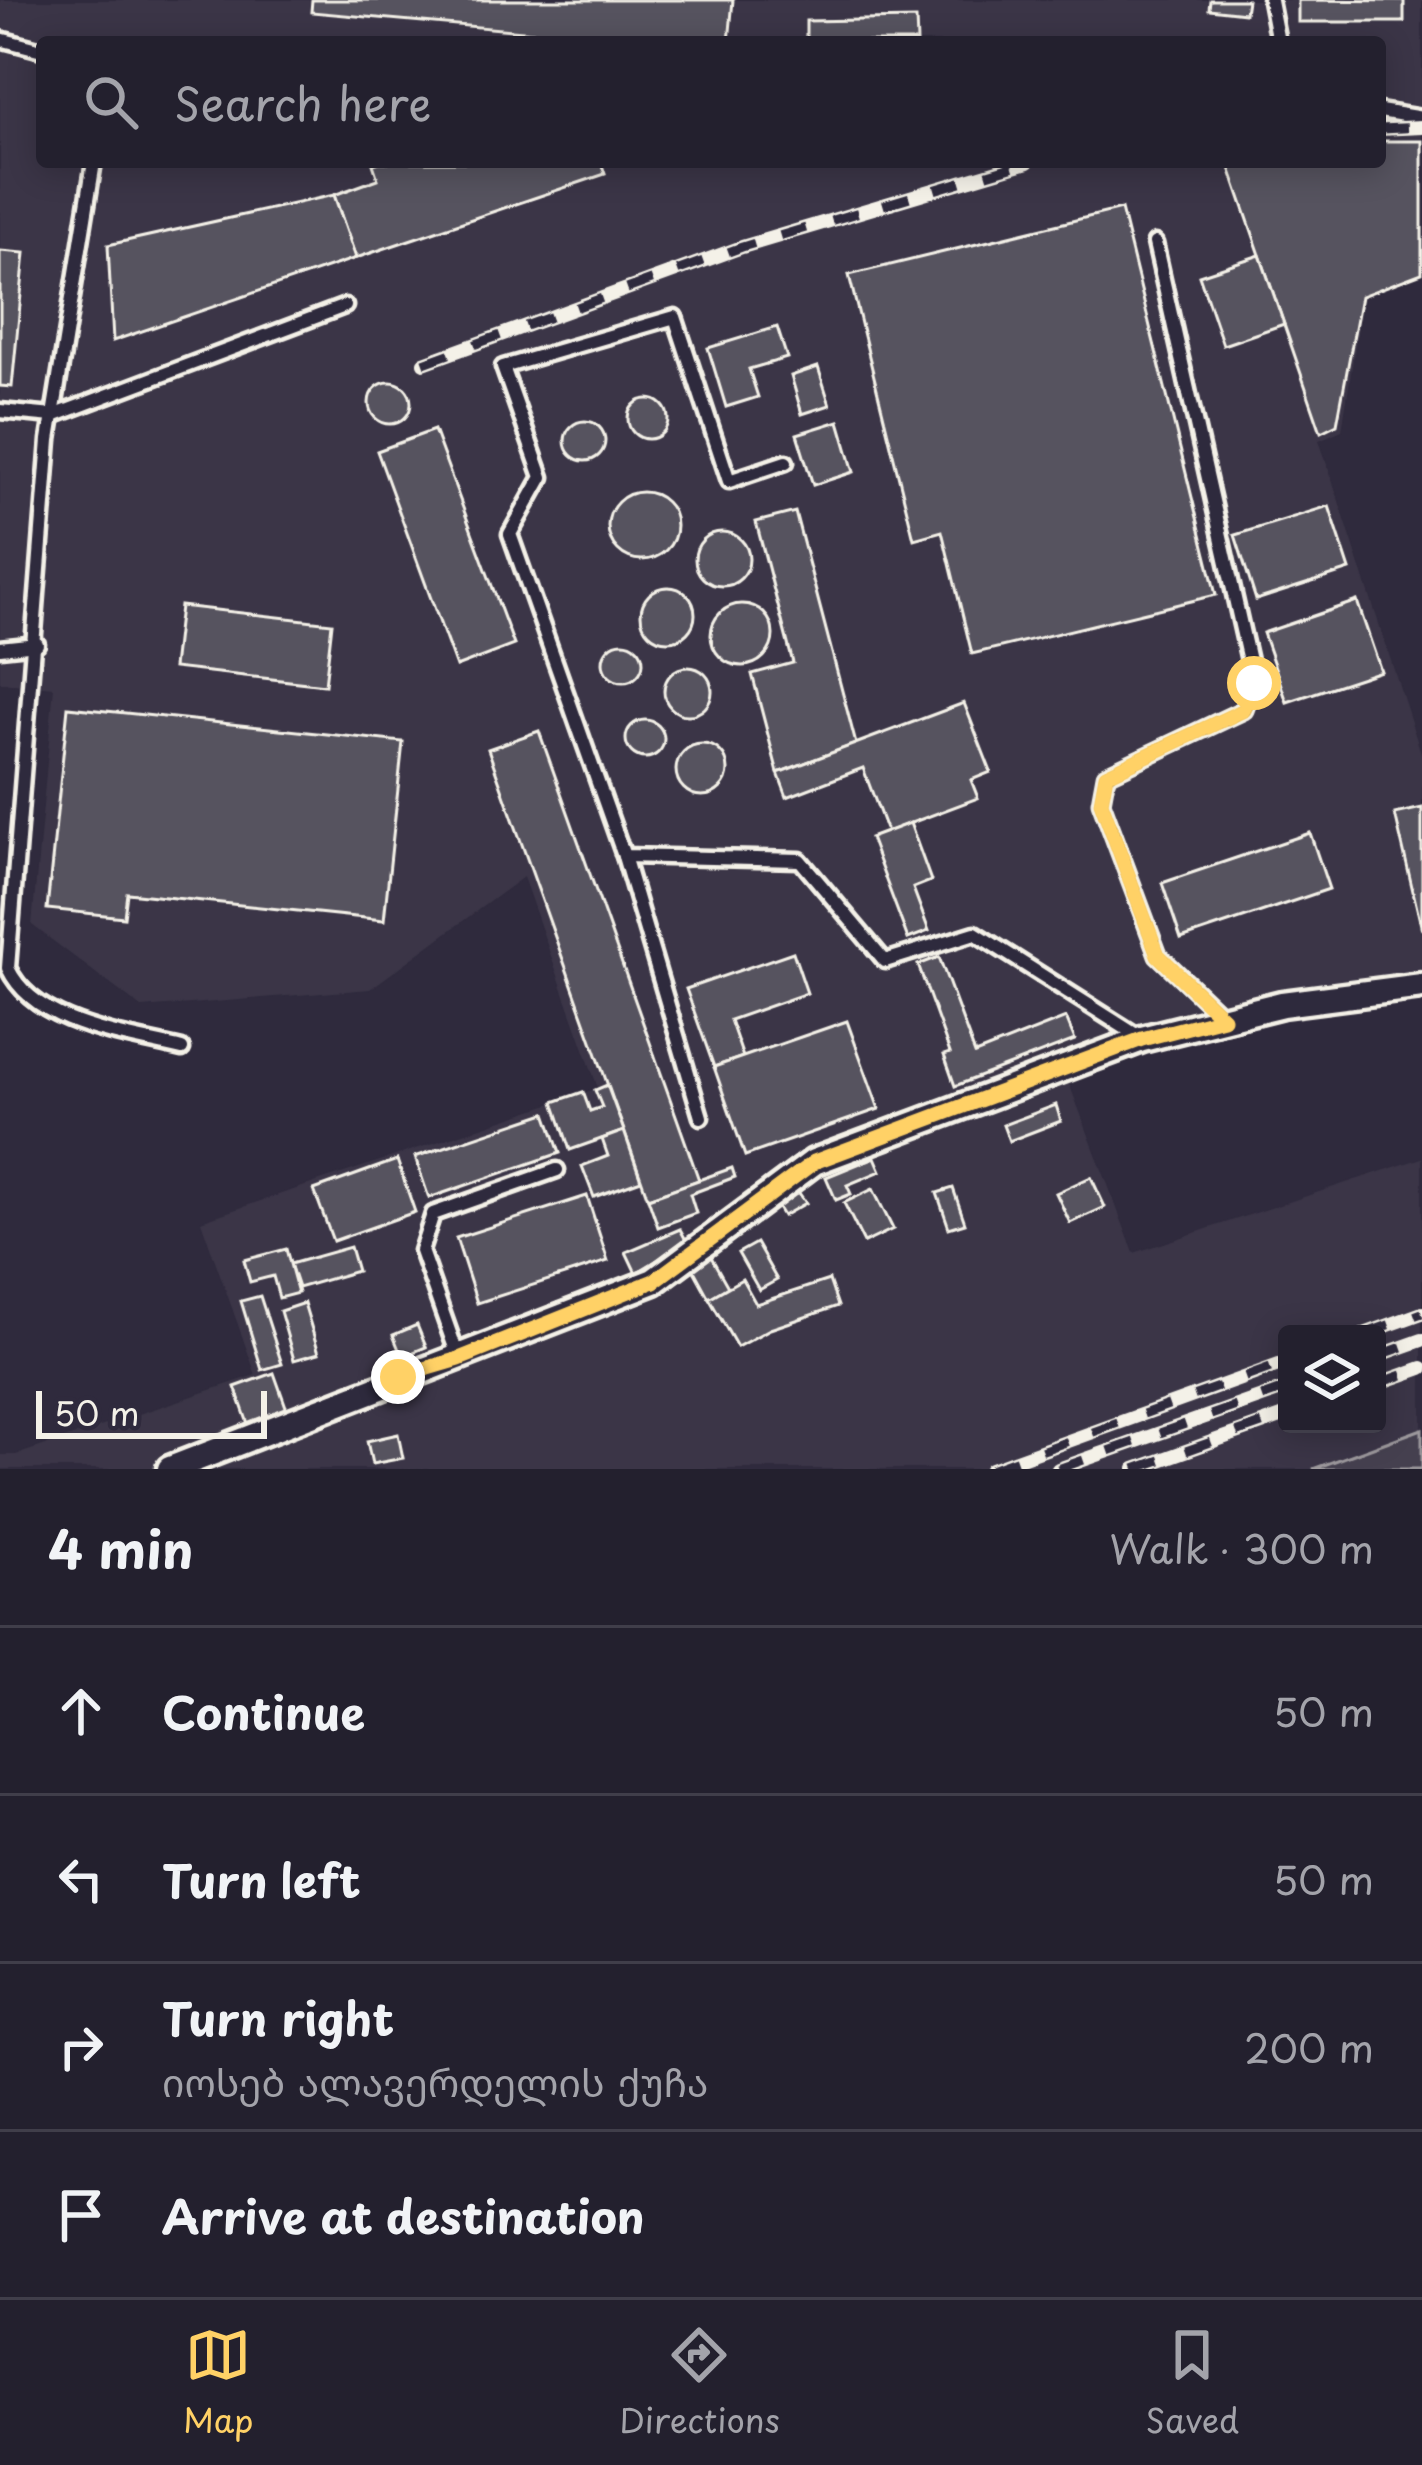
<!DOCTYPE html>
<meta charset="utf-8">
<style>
:root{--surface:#23202e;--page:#2f2d3a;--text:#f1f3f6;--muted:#a3a3aa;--line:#403e4a;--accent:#ffd166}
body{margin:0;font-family:"Playpen Sans","Noto Sans Georgian",sans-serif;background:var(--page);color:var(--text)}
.controls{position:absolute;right:36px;bottom:36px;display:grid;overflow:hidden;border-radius:12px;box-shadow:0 6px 30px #0003}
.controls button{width:108px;height:108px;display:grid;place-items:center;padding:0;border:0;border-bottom:3px solid var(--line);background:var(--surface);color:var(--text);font:60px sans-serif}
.scale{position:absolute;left:36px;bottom:30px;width:231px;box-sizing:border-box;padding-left:12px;border:6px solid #f4f1e8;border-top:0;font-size:33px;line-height:42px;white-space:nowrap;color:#f4f1e8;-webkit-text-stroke:9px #2f2a3d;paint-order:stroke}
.stop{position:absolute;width:36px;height:36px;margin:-27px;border:9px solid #ffd166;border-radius:50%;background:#fff}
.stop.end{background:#ffd166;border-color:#fff;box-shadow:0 3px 12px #0008}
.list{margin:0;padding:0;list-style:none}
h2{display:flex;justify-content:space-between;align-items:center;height:156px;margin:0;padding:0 48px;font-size:51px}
h2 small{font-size:39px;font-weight:400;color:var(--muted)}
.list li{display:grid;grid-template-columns:78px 1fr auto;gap:36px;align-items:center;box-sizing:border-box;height:168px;padding:0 48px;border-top:3px solid var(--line)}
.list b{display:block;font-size:45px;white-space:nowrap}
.list p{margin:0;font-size:39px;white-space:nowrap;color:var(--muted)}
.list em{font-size:39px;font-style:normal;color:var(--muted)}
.icon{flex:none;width:66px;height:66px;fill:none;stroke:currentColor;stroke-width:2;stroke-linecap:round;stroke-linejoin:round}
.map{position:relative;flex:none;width:1422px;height:1469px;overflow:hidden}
.search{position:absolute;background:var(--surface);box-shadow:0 6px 30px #0003;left:36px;right:36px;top:36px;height:132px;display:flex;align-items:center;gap:30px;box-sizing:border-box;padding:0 42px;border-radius:12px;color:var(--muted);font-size:45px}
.sheet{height:828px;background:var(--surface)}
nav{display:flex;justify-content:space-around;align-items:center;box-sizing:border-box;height:168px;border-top:3px solid var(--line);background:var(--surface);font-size:33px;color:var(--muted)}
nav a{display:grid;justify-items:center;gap:6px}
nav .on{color:var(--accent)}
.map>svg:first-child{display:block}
.built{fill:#3b3647;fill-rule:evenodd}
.green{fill:#454050;stroke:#9c989c;stroke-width:3}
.building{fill:#56525f;stroke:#f4f1e8;stroke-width:3}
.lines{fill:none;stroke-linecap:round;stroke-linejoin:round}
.lane-casing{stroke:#f4f1e8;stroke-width:21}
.street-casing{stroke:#f4f1e8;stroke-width:33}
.lane{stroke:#2f2a3d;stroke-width:12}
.street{stroke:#2f2a3d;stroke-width:24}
.rail-casing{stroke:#f4f1e8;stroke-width:14}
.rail{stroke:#2f2a3d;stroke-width:9;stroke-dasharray:27;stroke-linecap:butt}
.route{stroke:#ffd166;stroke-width:15}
</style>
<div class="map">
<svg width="1422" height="1469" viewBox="0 0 1422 1469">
<rect width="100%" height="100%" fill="#2f2a3d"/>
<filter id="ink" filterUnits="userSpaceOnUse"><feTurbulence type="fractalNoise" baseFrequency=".00833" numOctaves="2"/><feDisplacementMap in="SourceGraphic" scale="24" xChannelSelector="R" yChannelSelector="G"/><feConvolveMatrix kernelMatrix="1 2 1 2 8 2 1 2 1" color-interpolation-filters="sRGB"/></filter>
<g filter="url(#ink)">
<path class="built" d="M0 0H1422V274L1363 296 1342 430 1319 440 1422 756V973L1286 994 1058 1055 1134 1253 1422 1158V1429L1313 1469H0V1455H16L256 1375 201 1221 598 1088 523 877 370 989 142 1008 32 925 54 687 0 682ZM42 42H1380V162H42ZM1287 1334H1377V1424H1287Z"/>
<path class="green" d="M1422 1429V1469H1313Z"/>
<g class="building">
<path d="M312 0H733L729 42H647L311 12Z"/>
<path d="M1210 0H1247L1245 13 1209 9Z"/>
<path d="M1298 0 1404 1V22H1298Z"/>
<path d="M916 19 917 42H806V21Z"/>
<path d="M1380 141H1422V273L1361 296 1337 424 1321 432 1228 162H1380Z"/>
<path d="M380 162H601L605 174 356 258 334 195 378 179 373 164Z"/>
<path d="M334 195 356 258 113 341 108 245Z"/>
<path d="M1121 209 1216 595 972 654 942 531 914 539 849 275Z"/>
<path d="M0 251 25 253 12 387 0 386Z"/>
<path d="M1260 255 1284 324 1223 345 1199 275Z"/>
<path d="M777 327 787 358 749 369 758 397 726 407 708 348Z"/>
<path d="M818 367 830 405 802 414 791 376Z"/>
<circle cx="390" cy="403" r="21"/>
<circle cx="648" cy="419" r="20"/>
<path d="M839 421 854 472 813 485 797 434Z"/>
<circle cx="585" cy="441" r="20"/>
<path d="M434 430 514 645 456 667 377 451Z"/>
<circle cx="642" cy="526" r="34"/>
<path d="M1329 506 1350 570 1256 600 1235 535Z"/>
<path d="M795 512 856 744 778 773 752 674 793 663 756 522Z"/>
<circle cx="722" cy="559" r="27"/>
<circle cx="668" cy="614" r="27"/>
<path d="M1357 601 1381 671 1287 702 1263 633Z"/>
<circle cx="742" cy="635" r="31"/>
<path d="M180 606 332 623 325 685 173 668Z"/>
<circle cx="623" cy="662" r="20"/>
<circle cx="688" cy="691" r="24"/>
<path d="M964 703 991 772 971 780 978 798 887 832 863 768 787 797 778 773Z"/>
<path d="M68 707 403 742 384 920 127 893 124 917 47 909Z"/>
<circle cx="645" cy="739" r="19"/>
<path d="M539 731 699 1180 648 1198 488 749Z"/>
<circle cx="702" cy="770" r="26"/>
<path d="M1422 808V930L1395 814Z"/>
<path d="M910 823 931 881 913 888 929 931 908 939 870 838Z"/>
<path d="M1310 833 1329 889 1181 939 1162 883Z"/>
<path d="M793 952 807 993 730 1020 743 1057 714 1067 686 989Z"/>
<path d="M939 957 975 1054 1066 1018 1075 1040 955 1086 944 1055 950 1053 918 965Z"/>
<path d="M847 1021 879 1109 745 1156 714 1067Z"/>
<path d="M607 1085 624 1131 570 1150 554 1102 583 1092 590 1111 602 1107 595 1090Z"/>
<path d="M1056 1105 1061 1121 1009 1141 1003 1125Z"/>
<path d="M546 1113 560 1153 429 1198 415 1157Z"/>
<path d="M624 1131 641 1180 594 1197 582 1166 608 1156 602 1139Z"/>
<path d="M875 1157 881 1171 847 1185 851 1194 836 1200 826 1177Z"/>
<path d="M397 1160 415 1212 333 1241 314 1190Z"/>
<path d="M732 1168 735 1177 690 1194 696 1213 658 1227 648 1198Z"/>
<path d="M1091 1177 1105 1207 1070 1223 1056 1193Z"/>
<path d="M953 1188 965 1223 949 1228 937 1193Z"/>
<path d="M873 1189 893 1229 864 1243 844 1203Z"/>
<path d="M797 1190 806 1203 783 1216 775 1203Z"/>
<path d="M587 1196 608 1261 477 1303 456 1238Z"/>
<path d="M680 1229 687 1242 636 1273 626 1252Z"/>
<path d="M756 1243 777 1280 759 1290 738 1253Z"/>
<path d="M350 1247 357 1271 298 1288 290 1264Z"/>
<path d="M286 1249 298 1293 279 1298 273 1276 250 1282 244 1260Z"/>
<path d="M710 1255 728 1287 709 1298 691 1265Z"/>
<path d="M742 1279 756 1304 829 1280 838 1306 770 1329 737 1347 709 1298Z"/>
<path d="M260 1296 282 1364 262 1370 241 1301Z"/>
<path d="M304 1303 319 1353 294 1360 280 1311Z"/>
<path d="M417 1325 426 1347 402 1357 393 1335Z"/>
<path d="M274 1373 290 1418 251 1432 235 1387Z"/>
<path d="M398 1434 403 1458 372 1464 367 1441Z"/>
</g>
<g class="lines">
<defs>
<g id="lane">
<path d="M1270 0 1278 42"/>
<path d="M0 39 42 50"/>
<path d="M1380 111 1422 118"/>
<path d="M94 162 49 440 8 968C35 1026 126 1035 182 1049"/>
<path d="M1155 243 1254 683 1244 710 1106 775 1101 802 1158 955 1223 1017"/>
<path d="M0 411 53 416 345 306"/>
<path d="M786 462 729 481 675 317 503 367 542 477 510 534 624 856 800 860 885 961 975 933 1141 1038"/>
<path d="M0 648 37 644"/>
<path d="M624 856 701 1117"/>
<path d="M459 1359 421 1251 433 1214 557 1170"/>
</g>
<path id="street" d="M170 1469 654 1281 814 1162 1142 1039 1282 1004 1422 986"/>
</defs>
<use href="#lane" class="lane-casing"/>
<use href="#street" class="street-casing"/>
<use href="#lane" class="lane"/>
<use href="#street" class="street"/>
<defs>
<g id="rail">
<path d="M1380 129 1422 127"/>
<path d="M424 363 742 247 1028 162"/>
<path d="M1364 1334 1422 1313"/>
<path d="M1377 1356 1422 1340"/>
<path d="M1377 1384 1422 1368"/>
<path d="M991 1469 1287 1362"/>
<path d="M1058 1469 1287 1388"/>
<path d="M1135 1469 1287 1415"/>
</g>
</defs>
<use href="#rail" class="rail-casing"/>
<use href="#rail" class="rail"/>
</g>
</g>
<g class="lines" filter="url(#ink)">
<path class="route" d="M398 1377 459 1359 654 1281 814 1162 1142 1039 1223 1018 1158 955 1101 802 1106 775 1244 710 1254 683"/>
</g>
</svg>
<div class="controls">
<button><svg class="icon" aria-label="layers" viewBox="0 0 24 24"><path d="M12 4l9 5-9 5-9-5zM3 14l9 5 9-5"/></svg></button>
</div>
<div class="scale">50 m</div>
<div class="stop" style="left:1254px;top:683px"></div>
<div class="stop end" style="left:398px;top:1377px"></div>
<div class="search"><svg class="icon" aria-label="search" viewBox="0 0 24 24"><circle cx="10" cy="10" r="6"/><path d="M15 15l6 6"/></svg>Search here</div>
</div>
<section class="sheet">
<h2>4 min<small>Walk · 300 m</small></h2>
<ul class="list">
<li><svg class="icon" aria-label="ahead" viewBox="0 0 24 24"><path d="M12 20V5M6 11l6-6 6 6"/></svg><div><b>Continue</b></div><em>50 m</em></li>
<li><svg class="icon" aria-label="left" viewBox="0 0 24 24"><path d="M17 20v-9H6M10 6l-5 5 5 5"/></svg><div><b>Turn left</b></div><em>50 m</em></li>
<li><svg class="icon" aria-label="right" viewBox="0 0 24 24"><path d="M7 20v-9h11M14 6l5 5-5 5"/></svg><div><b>Turn right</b><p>იოსებ ალავერდელის ქუჩა</p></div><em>200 m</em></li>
<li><svg class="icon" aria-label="arrive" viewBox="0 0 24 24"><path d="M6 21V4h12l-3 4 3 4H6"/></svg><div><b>Arrive at destination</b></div></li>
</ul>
</section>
<nav>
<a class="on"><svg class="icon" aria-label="map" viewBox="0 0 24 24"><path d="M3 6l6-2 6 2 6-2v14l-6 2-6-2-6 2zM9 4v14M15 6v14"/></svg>Map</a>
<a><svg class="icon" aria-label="directions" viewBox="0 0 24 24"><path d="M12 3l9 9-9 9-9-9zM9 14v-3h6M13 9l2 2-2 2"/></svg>Directions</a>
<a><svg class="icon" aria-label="saved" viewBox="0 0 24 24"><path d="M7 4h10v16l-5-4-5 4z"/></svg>Saved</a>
</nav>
